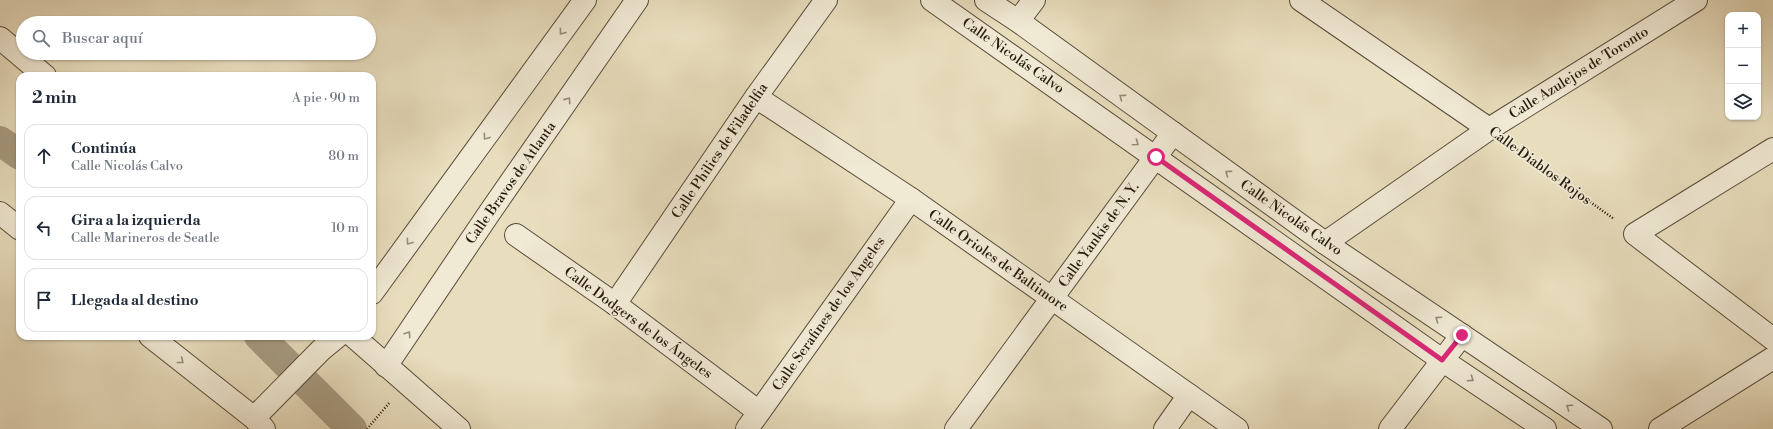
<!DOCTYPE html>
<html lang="es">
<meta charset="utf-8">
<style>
:root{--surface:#fff;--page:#f6f6f7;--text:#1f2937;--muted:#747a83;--line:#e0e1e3}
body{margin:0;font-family:"Libre Bodoni",serif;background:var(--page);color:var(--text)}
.controls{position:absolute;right:12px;top:12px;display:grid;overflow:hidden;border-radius:8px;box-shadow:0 1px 3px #0004}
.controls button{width:36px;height:36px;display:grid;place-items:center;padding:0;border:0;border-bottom:1px solid var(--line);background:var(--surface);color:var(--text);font:20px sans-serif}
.stop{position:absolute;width:12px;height:12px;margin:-9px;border:3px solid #db2777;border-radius:50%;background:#fff}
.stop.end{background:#db2777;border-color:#fff;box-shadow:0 1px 4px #0008}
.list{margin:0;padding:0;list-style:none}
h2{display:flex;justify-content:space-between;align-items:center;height:52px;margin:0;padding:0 16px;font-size:17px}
h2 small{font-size:13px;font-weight:400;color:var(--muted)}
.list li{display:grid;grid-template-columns:26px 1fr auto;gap:12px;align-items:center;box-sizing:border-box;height:64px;margin:0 8px 8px;padding:0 8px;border:1px solid var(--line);border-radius:12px}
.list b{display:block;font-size:15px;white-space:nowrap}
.list p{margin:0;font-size:13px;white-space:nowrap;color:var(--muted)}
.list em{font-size:13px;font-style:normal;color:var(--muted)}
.icon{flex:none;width:22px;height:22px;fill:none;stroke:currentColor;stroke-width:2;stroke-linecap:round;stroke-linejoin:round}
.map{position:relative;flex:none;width:1773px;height:429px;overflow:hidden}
.search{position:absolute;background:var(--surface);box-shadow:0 1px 3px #0004;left:16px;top:16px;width:360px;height:44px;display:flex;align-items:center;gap:10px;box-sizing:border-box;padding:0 14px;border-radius:22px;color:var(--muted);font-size:15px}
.panel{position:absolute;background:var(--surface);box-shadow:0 1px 3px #0004;left:16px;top:72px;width:360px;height:268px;border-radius:12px}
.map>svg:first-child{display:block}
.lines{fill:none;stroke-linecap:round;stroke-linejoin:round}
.canal{stroke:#a79b81;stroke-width:30}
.minor-casing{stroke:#584b39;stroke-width:24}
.tertiary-casing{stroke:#584b39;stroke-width:24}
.path{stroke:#281a0d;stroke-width:2.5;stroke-dasharray:1 2;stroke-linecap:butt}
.minor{stroke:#f0e9d4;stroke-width:22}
.tertiary{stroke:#f0e9d4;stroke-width:22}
.oneway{stroke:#968c7a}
.route{stroke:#db2777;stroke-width:5}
.labels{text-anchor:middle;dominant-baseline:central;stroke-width:3.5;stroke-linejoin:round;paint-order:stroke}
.street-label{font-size:14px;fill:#281a0d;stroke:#f0e9d4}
</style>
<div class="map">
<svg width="1773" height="429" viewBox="0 0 1773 429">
<rect width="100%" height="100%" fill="#e8ddbd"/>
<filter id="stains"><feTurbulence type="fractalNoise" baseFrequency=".005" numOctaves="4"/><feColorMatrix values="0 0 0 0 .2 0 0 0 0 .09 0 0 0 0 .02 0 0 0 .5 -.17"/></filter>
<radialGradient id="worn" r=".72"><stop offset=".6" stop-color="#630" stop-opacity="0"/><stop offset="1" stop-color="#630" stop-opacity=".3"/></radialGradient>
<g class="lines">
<g class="canal">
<path d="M0 141 20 155"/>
<path d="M259 336 352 429"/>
</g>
<defs>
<g id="minor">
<path d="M1301 0 1489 129"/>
<path d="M1018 21 1034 0"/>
<path d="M0 38 45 76"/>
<path d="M756 97 911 199 1237 429"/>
<path d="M1773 149 1635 234 1773 339"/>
<path d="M0 213 20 229"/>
<path d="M516 235 615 304 759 412"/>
<path d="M1325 243 1489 129 1696 0"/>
<path d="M372 293 585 0"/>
<path d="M615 304 756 97 826 0"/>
<path d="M150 336 254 418 264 429"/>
<path d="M353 336 459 429"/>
<path d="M386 366 490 212 637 0"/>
<path d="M254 418 321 350 338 336"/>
<path d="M747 429 911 199"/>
<path d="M956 429 1173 133"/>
<path d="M1165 429 1189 395"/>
<path d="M1390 429 1462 335"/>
<path d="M1660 429 1773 358"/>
</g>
<g id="tertiary">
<path d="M932 0 1442 360 1545 429"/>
<path d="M986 0 1018 21 1325 243 1601 429"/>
</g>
</defs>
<use href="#minor" class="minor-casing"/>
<use href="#tertiary" class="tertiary-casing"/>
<g class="path">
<path d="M1512 146 1614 219"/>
<path d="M367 429 390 402"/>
</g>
<use href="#minor" class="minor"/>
<use href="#tertiary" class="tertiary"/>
</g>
<defs><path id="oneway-chevron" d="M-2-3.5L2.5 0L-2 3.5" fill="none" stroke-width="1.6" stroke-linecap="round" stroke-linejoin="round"/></defs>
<g class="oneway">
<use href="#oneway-chevron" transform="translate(562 32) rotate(126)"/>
<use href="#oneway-chevron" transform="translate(1122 97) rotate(-144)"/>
<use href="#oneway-chevron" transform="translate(568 100) rotate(-55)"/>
<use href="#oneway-chevron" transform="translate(486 137) rotate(126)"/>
<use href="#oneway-chevron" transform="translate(1136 143) rotate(35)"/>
<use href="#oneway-chevron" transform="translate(1228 173) rotate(-144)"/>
<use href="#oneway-chevron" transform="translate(409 242) rotate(126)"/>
<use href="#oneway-chevron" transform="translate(1438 319) rotate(-146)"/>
<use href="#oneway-chevron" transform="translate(408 334) rotate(-56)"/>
<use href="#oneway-chevron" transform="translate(181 361) rotate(39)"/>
<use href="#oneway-chevron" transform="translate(1471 379) rotate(34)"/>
<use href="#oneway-chevron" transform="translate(1569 407) rotate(-146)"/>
</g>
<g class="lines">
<path class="route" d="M1156 157 1442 360 1462 335"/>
</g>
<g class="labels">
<g class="street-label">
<text transform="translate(1013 56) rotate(35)">Calle Nicolás Calvo</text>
<text transform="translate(1579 73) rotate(-32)">Calle Azulejos de Toronto</text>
<text transform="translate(720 151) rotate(-56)">Calle Philies de Filadelfia</text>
<text transform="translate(1540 166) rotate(36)">Calle Diablos Rojos</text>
<text transform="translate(511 183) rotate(-55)">Calle Bravos de Atlanta</text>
<text transform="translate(1291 218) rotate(35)">Calle Nicolás Calvo</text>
<text transform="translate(1099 235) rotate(-54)">Calle Yankis de N. Y.</text>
<text transform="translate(998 261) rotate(35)">Calle Orioles de Baltimore</text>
<text transform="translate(829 314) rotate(-55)">Calle Serafines de los Angeles</text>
<text transform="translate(638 323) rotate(36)">Calle Dodgers de los Ángeles</text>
</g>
</g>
<rect width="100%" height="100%" filter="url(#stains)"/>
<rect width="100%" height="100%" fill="url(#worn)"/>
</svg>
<div class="controls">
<button>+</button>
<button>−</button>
<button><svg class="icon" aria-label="layers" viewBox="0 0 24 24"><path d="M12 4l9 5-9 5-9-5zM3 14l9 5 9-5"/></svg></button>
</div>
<div class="stop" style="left:1156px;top:157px"></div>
<div class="stop end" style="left:1462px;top:335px"></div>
<div class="search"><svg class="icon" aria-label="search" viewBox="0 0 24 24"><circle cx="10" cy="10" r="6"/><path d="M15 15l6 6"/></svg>Buscar aquí</div>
<section class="panel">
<h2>2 min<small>A pie · 90 m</small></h2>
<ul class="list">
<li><svg class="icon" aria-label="ahead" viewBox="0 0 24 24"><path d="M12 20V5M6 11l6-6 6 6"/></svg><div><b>Continúa</b><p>Calle Nicolás Calvo</p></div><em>80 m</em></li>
<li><svg class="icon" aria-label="left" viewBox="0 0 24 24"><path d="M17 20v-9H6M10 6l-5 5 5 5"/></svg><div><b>Gira a la izquierda</b><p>Calle Marineros de Seatle</p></div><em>10 m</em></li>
<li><svg class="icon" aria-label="arrive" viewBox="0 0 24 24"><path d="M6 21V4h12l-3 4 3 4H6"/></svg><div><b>Llegada al destino</b></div></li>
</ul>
</section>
</div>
